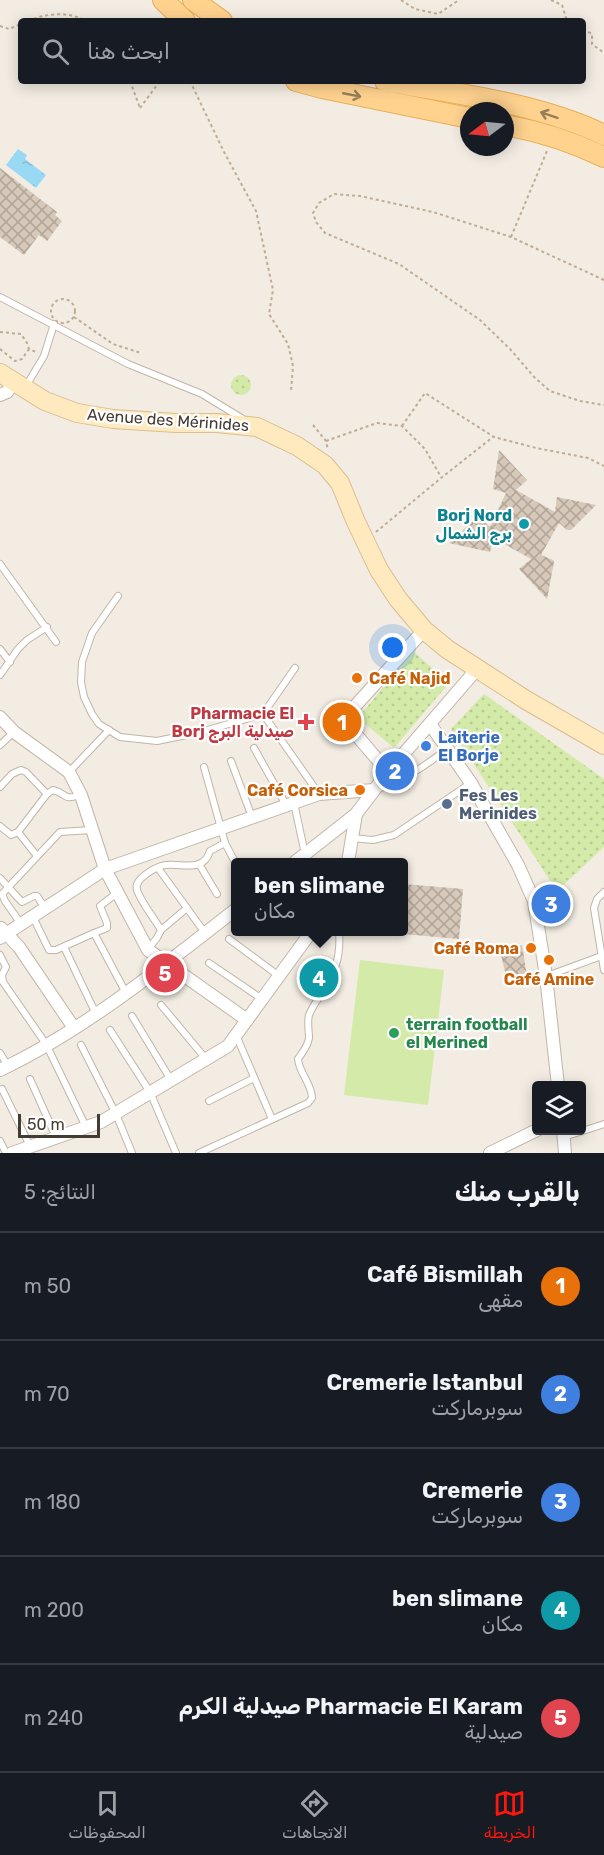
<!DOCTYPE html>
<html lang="ar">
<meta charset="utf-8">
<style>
:root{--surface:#171b24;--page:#20242c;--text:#f1f3f6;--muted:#9ea1a6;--line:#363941;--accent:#ff160c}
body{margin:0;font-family:Rubik,Vazirmatn,sans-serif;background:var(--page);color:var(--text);direction:rtl}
.controls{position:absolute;right:18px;bottom:18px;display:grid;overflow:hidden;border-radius:6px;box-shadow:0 3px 15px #0003}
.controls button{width:54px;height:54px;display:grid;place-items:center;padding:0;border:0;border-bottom:2px solid var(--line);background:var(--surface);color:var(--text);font:30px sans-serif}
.compass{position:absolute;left:460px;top:102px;width:54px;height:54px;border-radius:50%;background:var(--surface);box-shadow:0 3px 15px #0003;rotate:254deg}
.scale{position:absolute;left:18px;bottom:15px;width:82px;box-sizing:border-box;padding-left:6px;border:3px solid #443b32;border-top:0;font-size:16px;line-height:21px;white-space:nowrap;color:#443b32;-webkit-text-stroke:4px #fff;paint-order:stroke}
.you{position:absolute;left:393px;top:648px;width:21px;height:21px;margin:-15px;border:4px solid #fff;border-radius:50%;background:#1a73e8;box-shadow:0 0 0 9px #1a73e833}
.badge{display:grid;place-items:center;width:39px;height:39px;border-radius:50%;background:var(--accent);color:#fff;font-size:20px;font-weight:700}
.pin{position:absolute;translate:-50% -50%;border:3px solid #fff;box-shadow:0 2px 6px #0006}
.popup{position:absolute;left:231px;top:858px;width:177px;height:78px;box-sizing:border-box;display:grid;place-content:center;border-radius:6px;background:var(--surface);filter:drop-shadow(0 2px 4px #0005);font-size:20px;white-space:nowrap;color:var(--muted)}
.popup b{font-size:22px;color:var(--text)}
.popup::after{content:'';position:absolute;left:50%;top:100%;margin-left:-12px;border:12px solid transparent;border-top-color:var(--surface)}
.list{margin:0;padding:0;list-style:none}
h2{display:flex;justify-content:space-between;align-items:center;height:78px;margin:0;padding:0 24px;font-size:26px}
h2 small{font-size:20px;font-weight:400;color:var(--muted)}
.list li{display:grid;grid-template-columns:39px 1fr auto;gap:18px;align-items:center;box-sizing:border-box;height:108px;padding:0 24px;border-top:2px solid var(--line)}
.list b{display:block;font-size:22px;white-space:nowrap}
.list p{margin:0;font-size:20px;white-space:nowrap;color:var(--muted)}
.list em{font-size:20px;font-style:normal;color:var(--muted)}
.icon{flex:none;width:33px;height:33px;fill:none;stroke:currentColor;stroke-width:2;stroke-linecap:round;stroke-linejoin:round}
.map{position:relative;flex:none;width:604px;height:1153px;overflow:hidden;direction:ltr}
.search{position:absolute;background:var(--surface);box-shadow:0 3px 15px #0003;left:18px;right:18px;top:18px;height:66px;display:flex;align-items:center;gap:15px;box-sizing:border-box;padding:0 21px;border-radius:6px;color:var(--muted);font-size:22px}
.sheet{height:618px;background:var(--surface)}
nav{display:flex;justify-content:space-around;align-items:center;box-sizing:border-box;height:84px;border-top:2px solid var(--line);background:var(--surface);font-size:16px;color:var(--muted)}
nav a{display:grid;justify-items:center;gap:3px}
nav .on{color:var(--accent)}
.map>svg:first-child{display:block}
.grass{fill:url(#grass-dots)}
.garden{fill:#d3eaa8}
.water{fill:url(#water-ripples)}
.building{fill:url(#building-cross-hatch)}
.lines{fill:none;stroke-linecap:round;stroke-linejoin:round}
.lane-casing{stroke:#c1b5a7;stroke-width:8}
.street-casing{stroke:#c1b5a7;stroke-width:14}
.secondary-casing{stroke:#d9be91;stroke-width:20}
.primary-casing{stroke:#eaae58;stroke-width:22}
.path{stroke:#c0ac95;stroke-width:2;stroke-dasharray:3 3;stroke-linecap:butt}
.lane{stroke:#fff;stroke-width:6}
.street{stroke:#fff;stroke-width:12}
.secondary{stroke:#ffe9bf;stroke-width:18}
.primary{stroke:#ffd28e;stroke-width:20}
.oneway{stroke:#987f5b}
.culture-dot{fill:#0f9aa8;stroke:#fff;stroke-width:2}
.food-dot{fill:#e8710a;stroke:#fff;stroke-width:2}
.health-dot{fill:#e0444e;stroke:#fff;stroke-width:2}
.shop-dot{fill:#3f7fe0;stroke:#fff;stroke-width:2}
.service-dot{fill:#5c6f8a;stroke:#fff;stroke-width:2}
.leisure-dot{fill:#2e9e5b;stroke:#fff;stroke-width:2}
.labels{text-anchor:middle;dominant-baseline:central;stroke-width:4.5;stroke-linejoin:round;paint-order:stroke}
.street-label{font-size:16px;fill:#443b32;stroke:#fff}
.culture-label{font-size:16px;font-weight:bold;fill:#0d838f;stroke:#fff;text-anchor:end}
.food-label{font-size:16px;font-weight:bold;fill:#c56008;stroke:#fff;text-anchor:end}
.health-label{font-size:16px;font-weight:bold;fill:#be3a42;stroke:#fff;text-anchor:end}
.shop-label{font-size:16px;font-weight:bold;fill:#366cbe;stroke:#fff;text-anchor:start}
.service-label{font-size:16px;font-weight:bold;fill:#4e5e75;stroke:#fff;text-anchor:start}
.leisure-label{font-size:16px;font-weight:bold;fill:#27864d;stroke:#fff;text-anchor:start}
</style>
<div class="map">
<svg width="604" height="1153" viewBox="0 0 604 1153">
<defs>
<pattern id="grass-dots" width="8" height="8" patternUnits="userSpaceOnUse" patternTransform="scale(1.5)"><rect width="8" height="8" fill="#d3eaa8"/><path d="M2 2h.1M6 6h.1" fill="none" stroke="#b6ca91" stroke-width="1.8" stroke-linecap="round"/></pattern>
<pattern id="water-ripples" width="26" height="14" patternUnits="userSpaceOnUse" patternTransform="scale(1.5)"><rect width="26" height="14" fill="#99d9f4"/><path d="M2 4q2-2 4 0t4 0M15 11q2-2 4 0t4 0" fill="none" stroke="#85bbd2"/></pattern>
<pattern id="building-cross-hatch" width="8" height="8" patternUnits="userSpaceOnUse" patternTransform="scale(1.5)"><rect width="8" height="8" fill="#d7c9ba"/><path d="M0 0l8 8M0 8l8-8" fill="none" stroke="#b0a498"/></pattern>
</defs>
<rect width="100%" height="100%" fill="#f2ece2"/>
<g class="grass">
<circle cx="241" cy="385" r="10"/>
<path d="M413 651 449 683 394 748 358 718Z"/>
<path d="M484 694 604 779V847L557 891 451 729Z"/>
</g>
<path class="garden" d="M360 960 444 970 428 1105 344 1095Z"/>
<path class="water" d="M18 149 27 155 25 159 46 175 36 188 6 165Z"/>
<g class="building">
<path d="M0 168 57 212 55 215 62 221 47 241 39 235 24 255 0 237Z"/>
<path d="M499 450 527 480 516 490 555 512 557 497 596 505 571 530H567L559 523 541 555 553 560 554 562 547 599 519 569 531 559 494 538 490 552 449 543 478 516 490 527 506 493 493 489Z"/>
<path d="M403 884 463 889 459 939 403 934Z"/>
<path d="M522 945 527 976 507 980 500 951Z"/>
<path d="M314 972 325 977 320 987 310 981Z"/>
</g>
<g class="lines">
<defs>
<g id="lane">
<path d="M0 297 128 364 202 394 243 419"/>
<path d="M26 386 44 356 54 324"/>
<path d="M0 564 56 642"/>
<path d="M118 596 92 633 82 662 81 682 84 697 92 714 99 724 120 737 157 741 201 732 263 714 295 668"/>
<path d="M0 649 10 662"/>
<path d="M0 675 18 649 27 640 47 627"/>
<path d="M263 714 319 794"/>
<path d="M0 745 14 732"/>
<path d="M254 748 286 805"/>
<path d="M231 761 252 817"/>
<path d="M204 767 225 843 235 862"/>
<path d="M69 772 109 730"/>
<path d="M0 787 12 774 21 770 26 772 47 794"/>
<path d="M378 789C405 779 424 767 447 749"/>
<path d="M294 803 305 854"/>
<path d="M0 826 11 835 18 832 47 794 53 790C69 794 61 801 81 795"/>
<path d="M18 832 37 856"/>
<path d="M352 838 373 840 394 835 471 783"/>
<path d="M199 864 217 894"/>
<path d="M158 868 205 933"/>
<path d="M0 878 20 900 22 902 34 896H37L45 908"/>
<path d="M604 892 597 899 594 908 604 970"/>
<path d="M117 893 100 906 107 923V928L94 933 126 993"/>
<path d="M33 917 49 950H56L94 933"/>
<path d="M21 924 5 901 2 894 60 832 92 830"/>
<path d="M161 930 187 908"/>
<path d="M229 939 279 976"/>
<path d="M64 947 96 1014"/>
<path d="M148 949 157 938 161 930C154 918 141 902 137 890 133 879 157 866 166 865 183 863 203 873 210 851L225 843"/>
<path d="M0 955 6 967 2 975 3 982 46 1044 86 1127"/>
<path d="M209 963 262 999"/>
<path d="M547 976 604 955"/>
<path d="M161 1005 206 1059"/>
<path d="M132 1016 171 1080"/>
<path d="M110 1030 150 1092 176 1153"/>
<path d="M236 1035 272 1119"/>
<path d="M81 1045 116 1114 132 1153"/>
<path d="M0 1053 8 1066"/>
<path d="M30 1079 56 1137"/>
<path d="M2 1089 30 1146"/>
<path d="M209 1101 254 1078"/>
<path d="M564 1137 604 1124"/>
<path d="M0 1141 6 1153"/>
<path d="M199 1153 308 1103 312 1098C312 1084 299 1073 298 1059 302 1053 308 1046 309 1038 309 1030 307 1023 309 1015 312 1007 317 1001 321 994 335 973 341 957 339 932"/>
</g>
<g id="street">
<path d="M0 395 7 392 14 382"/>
<path d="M0 717 14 732 69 772 81 795 105 869 148 950 247 1020"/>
<path d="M430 724 471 783 518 865 534 901 546 976 558 1086"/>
<path d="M388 772 347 724 345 719 347 715 424 630"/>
<path d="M295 862 356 814 388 772 477 669"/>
<path d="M348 862 356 814"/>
<path d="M1 928 19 947 74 1028"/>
<path d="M0 938 105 869 319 794 374 790"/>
<path d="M0 1070C86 1029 160 968 235 910"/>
<path d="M563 1130 565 1153"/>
<path d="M12 1153 101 1122 228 1046 311 932"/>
<path d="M490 1153 537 1130"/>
</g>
<path id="secondary" d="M0 373 45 401 77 413 113 419 176 423H217L257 427 297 446 325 465 340 483 356 522 379 570 398 599 424 630 447 649 526 700 604 745"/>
<g id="primary">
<path d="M163 0 185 21"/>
<path d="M193 0 222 21"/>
<path d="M296 81 322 88 469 118"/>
<path d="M385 81C457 94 538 103 604 135"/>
<path d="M505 125C539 131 573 142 604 157"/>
</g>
</defs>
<use href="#lane" class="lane-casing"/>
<use href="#street" class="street-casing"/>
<use href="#secondary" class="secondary-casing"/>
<use href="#primary" class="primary-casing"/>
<g class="path">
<path d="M401 0 415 9 438 14 459 0"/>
<path d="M551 0 562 5 567 21"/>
<path d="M28 21C47 13 68 11 86 21"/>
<path d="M0 26 9 29 21 24"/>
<path d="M583 29 592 34V44L604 53"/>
<path d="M130 81 140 108"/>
<path d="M190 81 224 152 256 211 273 290 269 314 288 344 293 366 291 391"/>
<path d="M140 108 160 81"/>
<path d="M511 237 547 151"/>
<path d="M604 280 511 237 433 212 360 196 334 194 319 203 313 213 316 222 325 233 399 264 480 320 510 349 535 378 550 391 580 401 604 405"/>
<circle cx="63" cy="311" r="12"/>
<path d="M74 317 113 344 141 353"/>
<path d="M0 332 21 334 27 343 29 349 36 352"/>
<path d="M0 349 15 361 22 359 29 349"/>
<path d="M313 425 326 441 328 450"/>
<path d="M402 426 425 393 494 437 536 448 588 458 604 466"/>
<path d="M326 441 377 423 402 426 425 449 441 477"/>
<path d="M376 532 441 478 493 437"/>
</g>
<use href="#lane" class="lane"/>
<use href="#street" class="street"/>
<use href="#secondary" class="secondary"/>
<use href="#primary" class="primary"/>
</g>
<defs><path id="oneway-shaft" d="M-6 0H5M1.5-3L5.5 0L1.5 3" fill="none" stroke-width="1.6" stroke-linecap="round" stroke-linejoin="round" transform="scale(1.5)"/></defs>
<g class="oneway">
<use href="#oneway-shaft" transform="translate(352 95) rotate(11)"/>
<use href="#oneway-shaft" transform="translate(549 115) rotate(-161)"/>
</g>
<circle class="culture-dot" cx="524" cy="524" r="6"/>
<g class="food-dot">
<circle cx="357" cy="678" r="6"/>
<circle cx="360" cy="790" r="6"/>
<circle cx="531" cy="948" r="6"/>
<circle cx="549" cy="960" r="6"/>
</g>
<path class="health-dot" d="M303 713h6v6h6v6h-6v6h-6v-6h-6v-6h6z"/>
<circle class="shop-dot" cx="426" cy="746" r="6"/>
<circle class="service-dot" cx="447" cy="804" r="6"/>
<circle class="leisure-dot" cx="394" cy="1033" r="6"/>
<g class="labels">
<g class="street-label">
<text transform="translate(168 420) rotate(4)">Avenue des Mérinides</text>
</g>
<g class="culture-label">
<text x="512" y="515">Borj Nord<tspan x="512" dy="18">برج الشمال</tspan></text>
</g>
<g class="food-label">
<text x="369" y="678" text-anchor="start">Café Najid</text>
<text x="348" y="790">Café Corsica</text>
<text x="519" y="948">Café Roma</text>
<text x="549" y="979" text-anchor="middle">Café Amine</text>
</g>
<g class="health-label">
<text x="294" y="713">Pharmacie El<tspan x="294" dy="18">Borj صيدلية البرج</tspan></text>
</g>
<g class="shop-label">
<text x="438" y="737">Laiterie<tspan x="438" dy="18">El Borje</tspan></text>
</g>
<g class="service-label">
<text x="459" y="795">Fes Les<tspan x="459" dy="18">Merinides</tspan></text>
</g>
<g class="leisure-label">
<text x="406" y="1024">terrain football<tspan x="406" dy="18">el Merined</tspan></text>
</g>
</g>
</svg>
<div class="controls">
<button><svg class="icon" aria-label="layers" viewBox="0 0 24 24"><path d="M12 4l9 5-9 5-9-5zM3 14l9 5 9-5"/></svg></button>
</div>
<svg class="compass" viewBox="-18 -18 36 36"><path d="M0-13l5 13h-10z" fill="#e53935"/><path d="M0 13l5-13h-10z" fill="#9ea1a6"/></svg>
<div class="scale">50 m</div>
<div class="you"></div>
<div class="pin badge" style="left:342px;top:722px;background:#e8710a">1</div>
<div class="pin badge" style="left:395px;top:771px;background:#3f7fe0">2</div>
<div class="pin badge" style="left:551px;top:904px;background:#3f7fe0">3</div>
<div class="pin badge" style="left:319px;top:978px;background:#0f9aa8">4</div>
<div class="popup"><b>ben slimane</b>مكان</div>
<div class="pin badge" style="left:165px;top:973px;background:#e0444e">5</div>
<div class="search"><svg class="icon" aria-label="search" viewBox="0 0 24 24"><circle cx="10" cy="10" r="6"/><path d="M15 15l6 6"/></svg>ابحث هنا</div>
</div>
<section class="sheet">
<h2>بالقرب منك<small>النتائج: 5</small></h2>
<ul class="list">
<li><span class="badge" style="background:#e8710a">1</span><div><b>Café Bismillah</b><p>مقهى</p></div><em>50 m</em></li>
<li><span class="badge" style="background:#3f7fe0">2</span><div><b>Cremerie Istanbul</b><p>سوبرماركت</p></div><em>70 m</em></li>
<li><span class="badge" style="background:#3f7fe0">3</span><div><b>Cremerie</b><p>سوبرماركت</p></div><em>180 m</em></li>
<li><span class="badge" style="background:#0f9aa8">4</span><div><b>ben slimane</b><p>مكان</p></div><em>200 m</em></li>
<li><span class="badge" style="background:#e0444e">5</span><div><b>Pharmacie El Karam صيدلية الكرم</b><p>صيدلية</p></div><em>240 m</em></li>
</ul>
</section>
<nav>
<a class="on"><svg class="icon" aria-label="map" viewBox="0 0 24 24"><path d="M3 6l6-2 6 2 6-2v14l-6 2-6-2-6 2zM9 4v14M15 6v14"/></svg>الخريطة</a>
<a><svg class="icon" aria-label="directions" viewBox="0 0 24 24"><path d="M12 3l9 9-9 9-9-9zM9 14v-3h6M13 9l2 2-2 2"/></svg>الاتجاهات</a>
<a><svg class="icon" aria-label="saved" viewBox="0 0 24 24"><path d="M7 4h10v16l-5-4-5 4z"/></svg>المحفوظات</a>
</nav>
